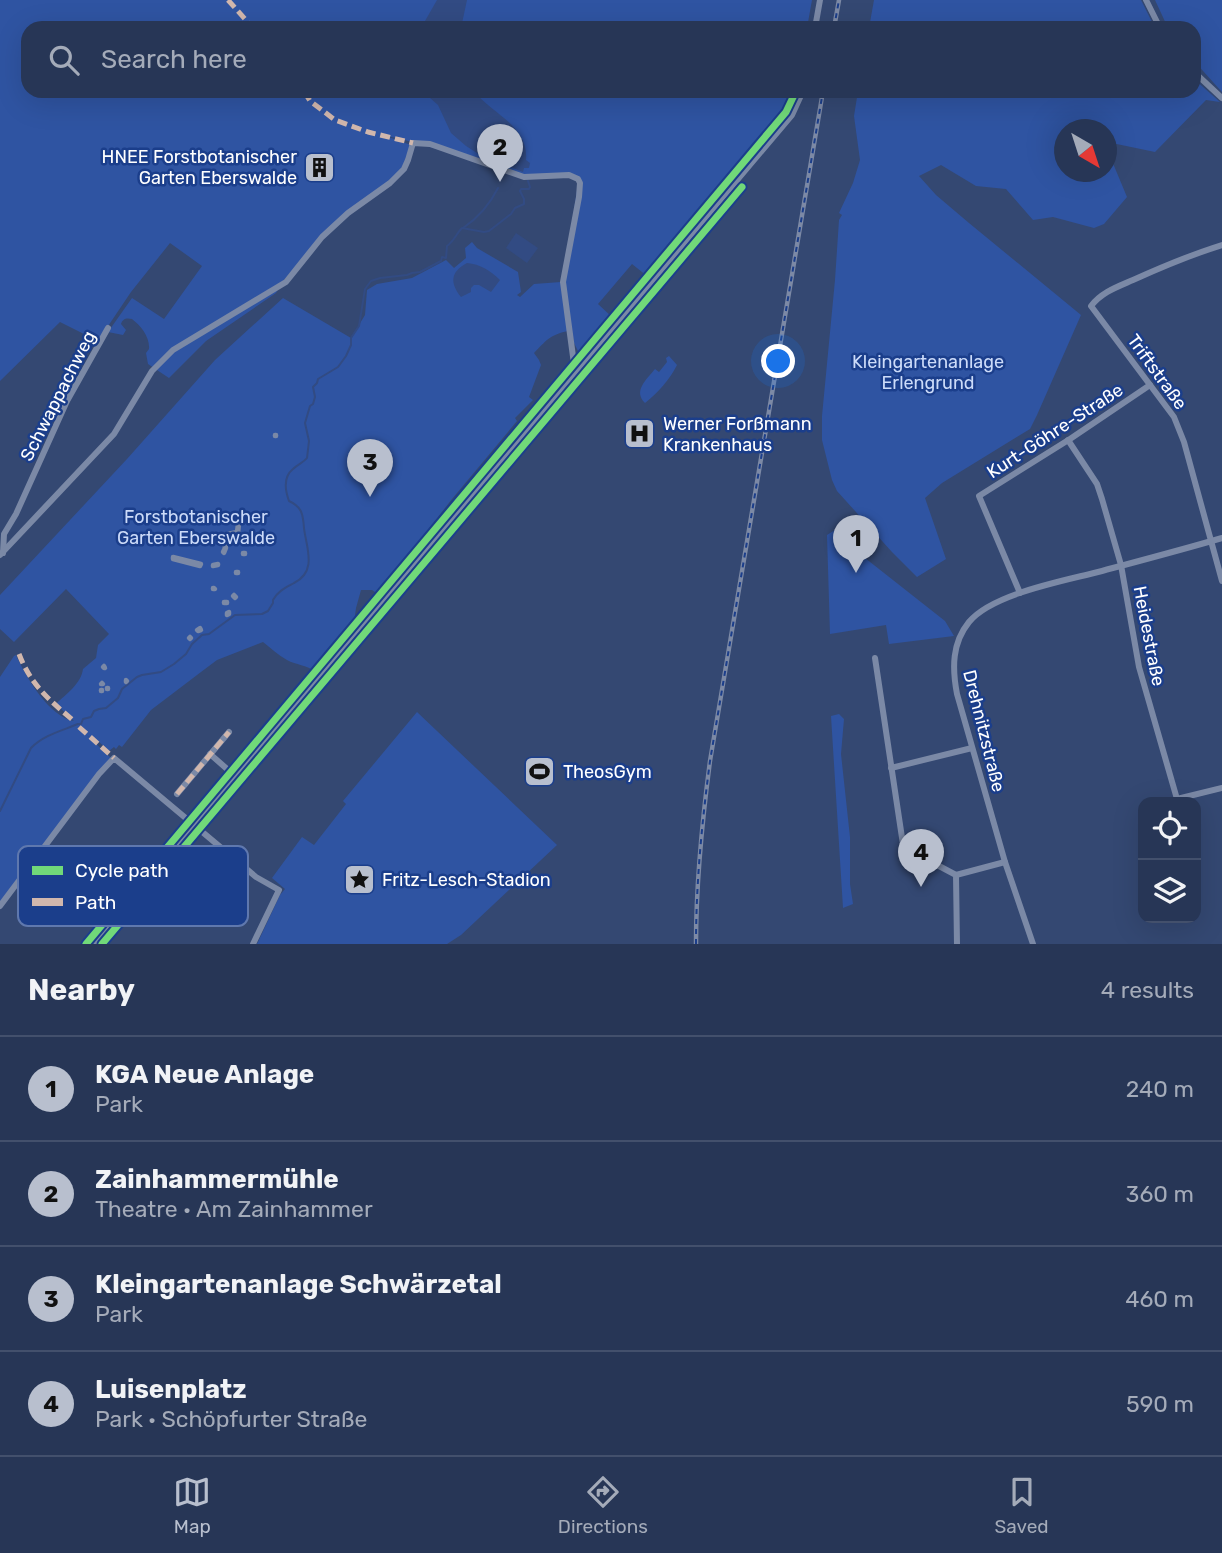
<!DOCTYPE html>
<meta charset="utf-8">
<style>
:root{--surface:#273656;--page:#334160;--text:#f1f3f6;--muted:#a4abb9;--line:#43506c;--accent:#b8bfce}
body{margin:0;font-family:Rubik,sans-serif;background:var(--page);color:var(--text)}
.controls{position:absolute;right:21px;bottom:21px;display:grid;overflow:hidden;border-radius:14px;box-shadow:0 7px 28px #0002}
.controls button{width:63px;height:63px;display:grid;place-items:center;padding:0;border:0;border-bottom:2px solid var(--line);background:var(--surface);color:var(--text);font:35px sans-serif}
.compass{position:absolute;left:1054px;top:119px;width:63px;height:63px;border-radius:50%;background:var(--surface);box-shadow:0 7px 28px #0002;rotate:141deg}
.you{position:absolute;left:779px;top:362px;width:24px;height:24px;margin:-18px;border:5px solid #fff;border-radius:50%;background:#1a73e8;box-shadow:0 0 0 10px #1a73e833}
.badge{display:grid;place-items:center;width:46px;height:46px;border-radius:50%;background:var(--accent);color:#111;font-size:23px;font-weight:700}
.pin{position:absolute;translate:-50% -58px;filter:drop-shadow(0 2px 4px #0008)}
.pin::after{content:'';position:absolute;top:37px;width:24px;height:21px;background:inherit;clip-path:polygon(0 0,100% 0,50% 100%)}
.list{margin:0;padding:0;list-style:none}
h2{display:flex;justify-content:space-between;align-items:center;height:91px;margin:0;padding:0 28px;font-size:30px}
h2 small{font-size:23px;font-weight:400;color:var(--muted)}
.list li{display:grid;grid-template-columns:46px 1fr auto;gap:21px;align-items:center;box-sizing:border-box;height:105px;padding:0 28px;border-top:2px solid var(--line)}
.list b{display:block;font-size:26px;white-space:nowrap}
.list p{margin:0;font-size:23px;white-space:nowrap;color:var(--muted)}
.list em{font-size:23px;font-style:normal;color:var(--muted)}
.icon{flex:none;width:38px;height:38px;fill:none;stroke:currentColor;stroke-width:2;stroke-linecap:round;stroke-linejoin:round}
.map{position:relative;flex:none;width:1222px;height:944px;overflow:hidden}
.search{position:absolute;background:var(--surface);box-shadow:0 7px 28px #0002;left:21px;right:21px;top:21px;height:77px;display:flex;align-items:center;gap:18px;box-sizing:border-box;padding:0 24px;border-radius:21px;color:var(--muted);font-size:26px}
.sheet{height:511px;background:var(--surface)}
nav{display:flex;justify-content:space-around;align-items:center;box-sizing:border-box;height:98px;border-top:2px solid var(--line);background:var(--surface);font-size:19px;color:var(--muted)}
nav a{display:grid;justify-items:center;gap:4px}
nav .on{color:var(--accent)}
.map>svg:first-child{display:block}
.green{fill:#2f54a2}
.water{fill:#324b83}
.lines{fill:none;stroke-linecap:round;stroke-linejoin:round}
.stream{stroke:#324b83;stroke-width:2}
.pedestrian{stroke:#7b89a6;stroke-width:4.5}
.minor{stroke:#7b89a6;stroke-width:6}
.rail-casing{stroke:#7c89a5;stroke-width:4.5}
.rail{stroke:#1b3e8b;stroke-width:2;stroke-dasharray:5;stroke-linecap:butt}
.quiet{stroke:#d1b7ad;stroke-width:5;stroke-dasharray:10 5;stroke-linecap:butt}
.cycleway-casing{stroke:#1b3e8b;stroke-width:11}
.cycleway{stroke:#71d979;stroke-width:7}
.labels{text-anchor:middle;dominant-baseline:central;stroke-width:5;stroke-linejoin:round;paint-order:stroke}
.poi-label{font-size:18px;fill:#fff;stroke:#1b3e8b;text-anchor:start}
.park-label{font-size:18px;fill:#ccdbf9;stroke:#1b3e8b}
.street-label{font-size:18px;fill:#fff;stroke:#1b3e8b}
.key{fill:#1b3e8b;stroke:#5f78ae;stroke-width:2}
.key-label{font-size:19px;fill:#fff}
</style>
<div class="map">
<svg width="1222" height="944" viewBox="0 0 1222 944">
<rect width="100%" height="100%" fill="#344872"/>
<g class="green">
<path d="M0 0H812L807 28H28V91H794L785 111 647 276 632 264 598 304 612 317 580 355 574 343 563 282 579 177 522 174 413 142 383 135 411 145 402 168 384 186 347 211 282 282 276 293 206 341 169 378 148 364 146 353 149 349C150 337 141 326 132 319 127 318 123 318 121 324L126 330 123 335 108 332 132 298 164 319 202 266 170 243 131 292 98 341 60 322 0 381Z"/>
<path d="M874 0H1141L1155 28H869Z"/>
<path d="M1155 0H1222V92L1194 61V28H1168Z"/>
<path d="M1194 79 1220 102 1206 100 1155 152 1107 142 1106 130H1064V172H1106L1107 149 1127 197 1104 224 1094 228 1053 217 1033 220 1006 189 976 186 941 165 919 176 936 195 969 223 1081 315 1037 415 1030 429 942 483 925 498 946 559 917 577 892 552 837 491 832 480 822 440V416L835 280 839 220 842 215 839 213 853 183 860 160 854 116 858 91H1096L1097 95 1106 91H1194Z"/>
<path d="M472 242 477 248 518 272 521 292 517 295 520 297 534 284 561 282 568 331C549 335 546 341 534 353L539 360 541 365 529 397 533 400 515 418 517 421 452 499 378 594 372 590H361L356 608 354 623 314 671C307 665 296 665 287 660 278 655 271 648 263 642L217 660 201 672 151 710 122 747 119 745 116 749 114 747 109 751 98 741 96 742 87 735 111 758 0 902V677L14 656 16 655C26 677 49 717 74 721L56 704C66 694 81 684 83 669L96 658 98 645 109 634 66 589 14 642 0 629V595L127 459 215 360 283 298 351 338 365 315 367 290 377 284 412 278 446 260 454 268 466 258 465 248Z"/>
<path d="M669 356 677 365C670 379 658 393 645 403 633 391 646 380 655 369L659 372 667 362 666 358Z"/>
<path d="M838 528 865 558 945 621 954 636 889 644 886 625 830 634 827 535Z"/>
<path d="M417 712 557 845 461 935 447 944H257L280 895 285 889 272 878 302 837 314 845 346 804 343 801Z"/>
<path d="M839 714 844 719 841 754 850 837V884L853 904 843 908 831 716Z"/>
</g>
<g class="water">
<path d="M437 0H467L461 28H421Z"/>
<path d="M422 91H474C492 114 529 126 526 160L530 163 529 168H524L523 172 510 167 508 168V167L506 168 504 165 485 158 466 146 451 133 438 105Z"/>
<path d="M516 233 538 248 527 263 506 248Z"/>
<path d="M467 263C480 264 491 271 500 280L491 292 479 285H474L471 288V292L461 297C450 283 450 272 467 263Z"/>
</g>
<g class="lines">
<g class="stream">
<path d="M463 228C478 218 490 204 498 188"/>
<path d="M0 811 31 748C44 735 61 731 78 724H81L83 719 91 717 94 711 99 709 106 708 118 698 122 689 137 677 142 675 161 672 174 664 186 654 192 644 202 635 209 634 235 615 262 614 268 611 273 603V600C278 591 285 588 294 583 318 571 306 547 304 528 303 514 302 507 289 501 285 490 283 477 293 469 298 464 303 463 307 458L309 441 305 423 310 406 313 404 315 397 313 387 317 383 318 379 338 367 346 356 351 345V338L359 326 365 289 371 281 380 278 407 275 412 273 420 272 441 261 442 257 446 258 447 246C454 241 456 234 462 228L484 232 489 231 511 214 515 208 524 204V199L520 191 521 189H529L530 187 528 181"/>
</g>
<g class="pedestrian">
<rect x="275" y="435" width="1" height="1"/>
<path d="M238 524H239L238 533 224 537 226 548 224 553 223 552 225 548 222 537 223 535 237 532Z"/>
<rect x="243" y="553" width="2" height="1"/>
<path d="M173 557 201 564 200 566 173 559Z"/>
<path d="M218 564V565L213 566V565Z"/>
<rect x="236" y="572" width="2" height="1"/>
<path d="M213 588H214L215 589H213Z"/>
<path d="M234 595 236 597 235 598 233 596Z"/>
<rect x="224" y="602" width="3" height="1"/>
<path d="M229 612V614L227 615V613Z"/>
<path d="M200 628 201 630 198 631 197 630Z"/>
<path d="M190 637 191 638 190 639 189 638Z"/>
<path d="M104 666 105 668H104L103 667Z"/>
<path d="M126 680 127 681 126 682Z"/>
<path d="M102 683 103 684H101Z"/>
<rect x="107" y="688" width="1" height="1"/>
<rect x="101" y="690" width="1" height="1"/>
</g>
<g class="minor">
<path d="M1146 0 1160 28"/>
<path d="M815 28 820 0"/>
<path d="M1194 72 1222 98"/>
<path d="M1222 245C1190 255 1164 266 1133 280 1117 287 1102 292 1091 306L1174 417 1184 442 1222 581"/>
<path d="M1068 440 1097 484 1102 499 1121 565 1139 667 1177 799 1222 788"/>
<path d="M3 553 4 534 16 514 67 401 108 328"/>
<path d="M0 555 114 434 152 371 173 350 286 282 322 237 348 213 390 183 404 169 408 160 413 143 430 144 524 177 569 175 578 179 580 183 579 197 563 282 574 364 577 370"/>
<path d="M1020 593 979 496 1070 439 1150 385"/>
<path d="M875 658 904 851 924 858 956 875 957 944"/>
<path d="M210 754 235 776"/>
<path d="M891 768 972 748"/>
<path d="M177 794 229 732"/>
<path d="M956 875 1005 862"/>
<path d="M0 906 99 774 114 758 256 877 279 890 253 944"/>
<path d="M93 944 792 115 803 91"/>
<path d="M1033 944 1005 862 957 694C952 668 952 643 969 622 992 594 1063 581 1098 572 1139 561 1181 550 1222 538"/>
</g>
<defs>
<g id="rail">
<path d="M834 28 839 0"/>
<path d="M696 944C696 882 702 822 710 761L823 91"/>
</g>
</defs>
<use href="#rail" class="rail-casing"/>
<use href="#rail" class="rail"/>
<g class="quiet">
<path d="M228 0 253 28"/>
<path d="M307 91V96L310 101 335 120 368 132 413 143"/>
<path d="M19 654C31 685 49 700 74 721"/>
<path d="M79 727 114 758"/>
<path d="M177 794 229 732"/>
</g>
<defs>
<g id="cycleway">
<path d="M86 944 786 112 796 91"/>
<path d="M102 944 742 187"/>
</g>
</defs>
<use href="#cycleway" class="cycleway-casing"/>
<use href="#cycleway" class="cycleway"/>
</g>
<defs>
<symbol id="building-square" viewBox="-11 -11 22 22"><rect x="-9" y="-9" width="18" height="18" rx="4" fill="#b8bfce" stroke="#1b3e8b"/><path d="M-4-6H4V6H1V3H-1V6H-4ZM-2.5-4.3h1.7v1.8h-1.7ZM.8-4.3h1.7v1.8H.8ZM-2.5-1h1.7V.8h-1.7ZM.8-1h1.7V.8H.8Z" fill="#111"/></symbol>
<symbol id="hospital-square" viewBox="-11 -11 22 22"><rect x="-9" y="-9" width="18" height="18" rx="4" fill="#b8bfce" stroke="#1b3e8b"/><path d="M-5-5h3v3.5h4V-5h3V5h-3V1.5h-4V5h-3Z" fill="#111"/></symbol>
<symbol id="stadium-square" viewBox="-11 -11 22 22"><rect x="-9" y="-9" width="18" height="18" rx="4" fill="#b8bfce" stroke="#1b3e8b"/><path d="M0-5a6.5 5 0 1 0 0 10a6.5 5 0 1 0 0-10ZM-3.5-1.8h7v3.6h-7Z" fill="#111"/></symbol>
<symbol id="sight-square" viewBox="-11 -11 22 22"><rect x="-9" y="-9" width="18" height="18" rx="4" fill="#b8bfce" stroke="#1b3e8b"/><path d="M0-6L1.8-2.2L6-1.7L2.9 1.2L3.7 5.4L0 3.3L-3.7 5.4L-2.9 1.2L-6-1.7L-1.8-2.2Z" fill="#111"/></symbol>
</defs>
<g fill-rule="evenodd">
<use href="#building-square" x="302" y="150" width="35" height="35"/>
<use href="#hospital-square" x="622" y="416" width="35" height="35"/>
<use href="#stadium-square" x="522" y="754" width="35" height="35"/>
<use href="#sight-square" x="342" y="862" width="35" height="35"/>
</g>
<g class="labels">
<g class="poi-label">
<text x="297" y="157" text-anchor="end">HNEE Forstbotanischer<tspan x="297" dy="21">Garten Eberswalde</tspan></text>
<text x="663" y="424">Werner Forßmann<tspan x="663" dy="21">Krankenhaus</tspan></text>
<text x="563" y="772">TheosGym</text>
<text x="382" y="880">Fritz-Lesch-Stadion</text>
</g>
<g class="park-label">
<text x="928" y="362">Kleingartenanlage<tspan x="928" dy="21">Erlengrund</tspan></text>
<text x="196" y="517">Forstbotanischer<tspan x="196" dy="21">Garten Eberswalde</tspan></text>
</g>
<g class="street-label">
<text transform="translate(1157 372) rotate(54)">Triftstraße</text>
<text transform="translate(58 396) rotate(-63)">Schwappachweg</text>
<text transform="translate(1055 431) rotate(-33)">Kurt-Göhre-Straße</text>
<text transform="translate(1149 636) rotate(79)">Heidestraße</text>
<text transform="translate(984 731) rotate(76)">Drehnitzstraße</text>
</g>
</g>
<rect x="18" y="846" width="230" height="80" rx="10" class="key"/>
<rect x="32" y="866" width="31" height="9" fill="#71d979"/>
<rect x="32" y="898" width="31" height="8" fill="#d1b7ad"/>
<g class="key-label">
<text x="75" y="877">Cycle path</text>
<text x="75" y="909">Path</text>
</g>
</svg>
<div class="controls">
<button><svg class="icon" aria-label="locate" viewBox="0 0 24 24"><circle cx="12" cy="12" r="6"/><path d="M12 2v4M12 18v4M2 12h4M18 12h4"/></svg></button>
<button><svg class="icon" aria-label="layers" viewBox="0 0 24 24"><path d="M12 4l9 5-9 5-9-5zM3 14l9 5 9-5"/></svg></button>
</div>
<svg class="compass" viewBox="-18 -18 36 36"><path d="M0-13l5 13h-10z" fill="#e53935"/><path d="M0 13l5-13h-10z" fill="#a4abb9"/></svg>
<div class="you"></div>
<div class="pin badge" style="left:856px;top:573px">1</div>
<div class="pin badge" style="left:500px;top:182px">2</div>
<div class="pin badge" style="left:370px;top:497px">3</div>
<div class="pin badge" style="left:921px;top:887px">4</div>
<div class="search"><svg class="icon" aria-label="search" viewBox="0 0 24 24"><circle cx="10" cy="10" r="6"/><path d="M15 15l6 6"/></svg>Search here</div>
</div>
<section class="sheet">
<h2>Nearby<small>4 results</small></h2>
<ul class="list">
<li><span class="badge">1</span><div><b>KGA Neue Anlage</b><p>Park</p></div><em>240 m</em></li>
<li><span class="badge">2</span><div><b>Zainhammermühle</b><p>Theatre · Am Zainhammer</p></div><em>360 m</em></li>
<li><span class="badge">3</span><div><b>Kleingartenanlage Schwärzetal</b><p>Park</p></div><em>460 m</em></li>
<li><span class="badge">4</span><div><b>Luisenplatz</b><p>Park · Schöpfurter Straße</p></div><em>590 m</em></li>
</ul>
</section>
<nav>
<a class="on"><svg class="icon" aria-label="map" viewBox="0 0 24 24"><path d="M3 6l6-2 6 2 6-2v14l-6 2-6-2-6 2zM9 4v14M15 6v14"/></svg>Map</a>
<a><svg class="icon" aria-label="directions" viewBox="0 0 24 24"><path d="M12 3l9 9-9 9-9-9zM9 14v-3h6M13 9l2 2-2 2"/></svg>Directions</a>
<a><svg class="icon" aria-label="saved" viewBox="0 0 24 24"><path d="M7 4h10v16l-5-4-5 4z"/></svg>Saved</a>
</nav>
